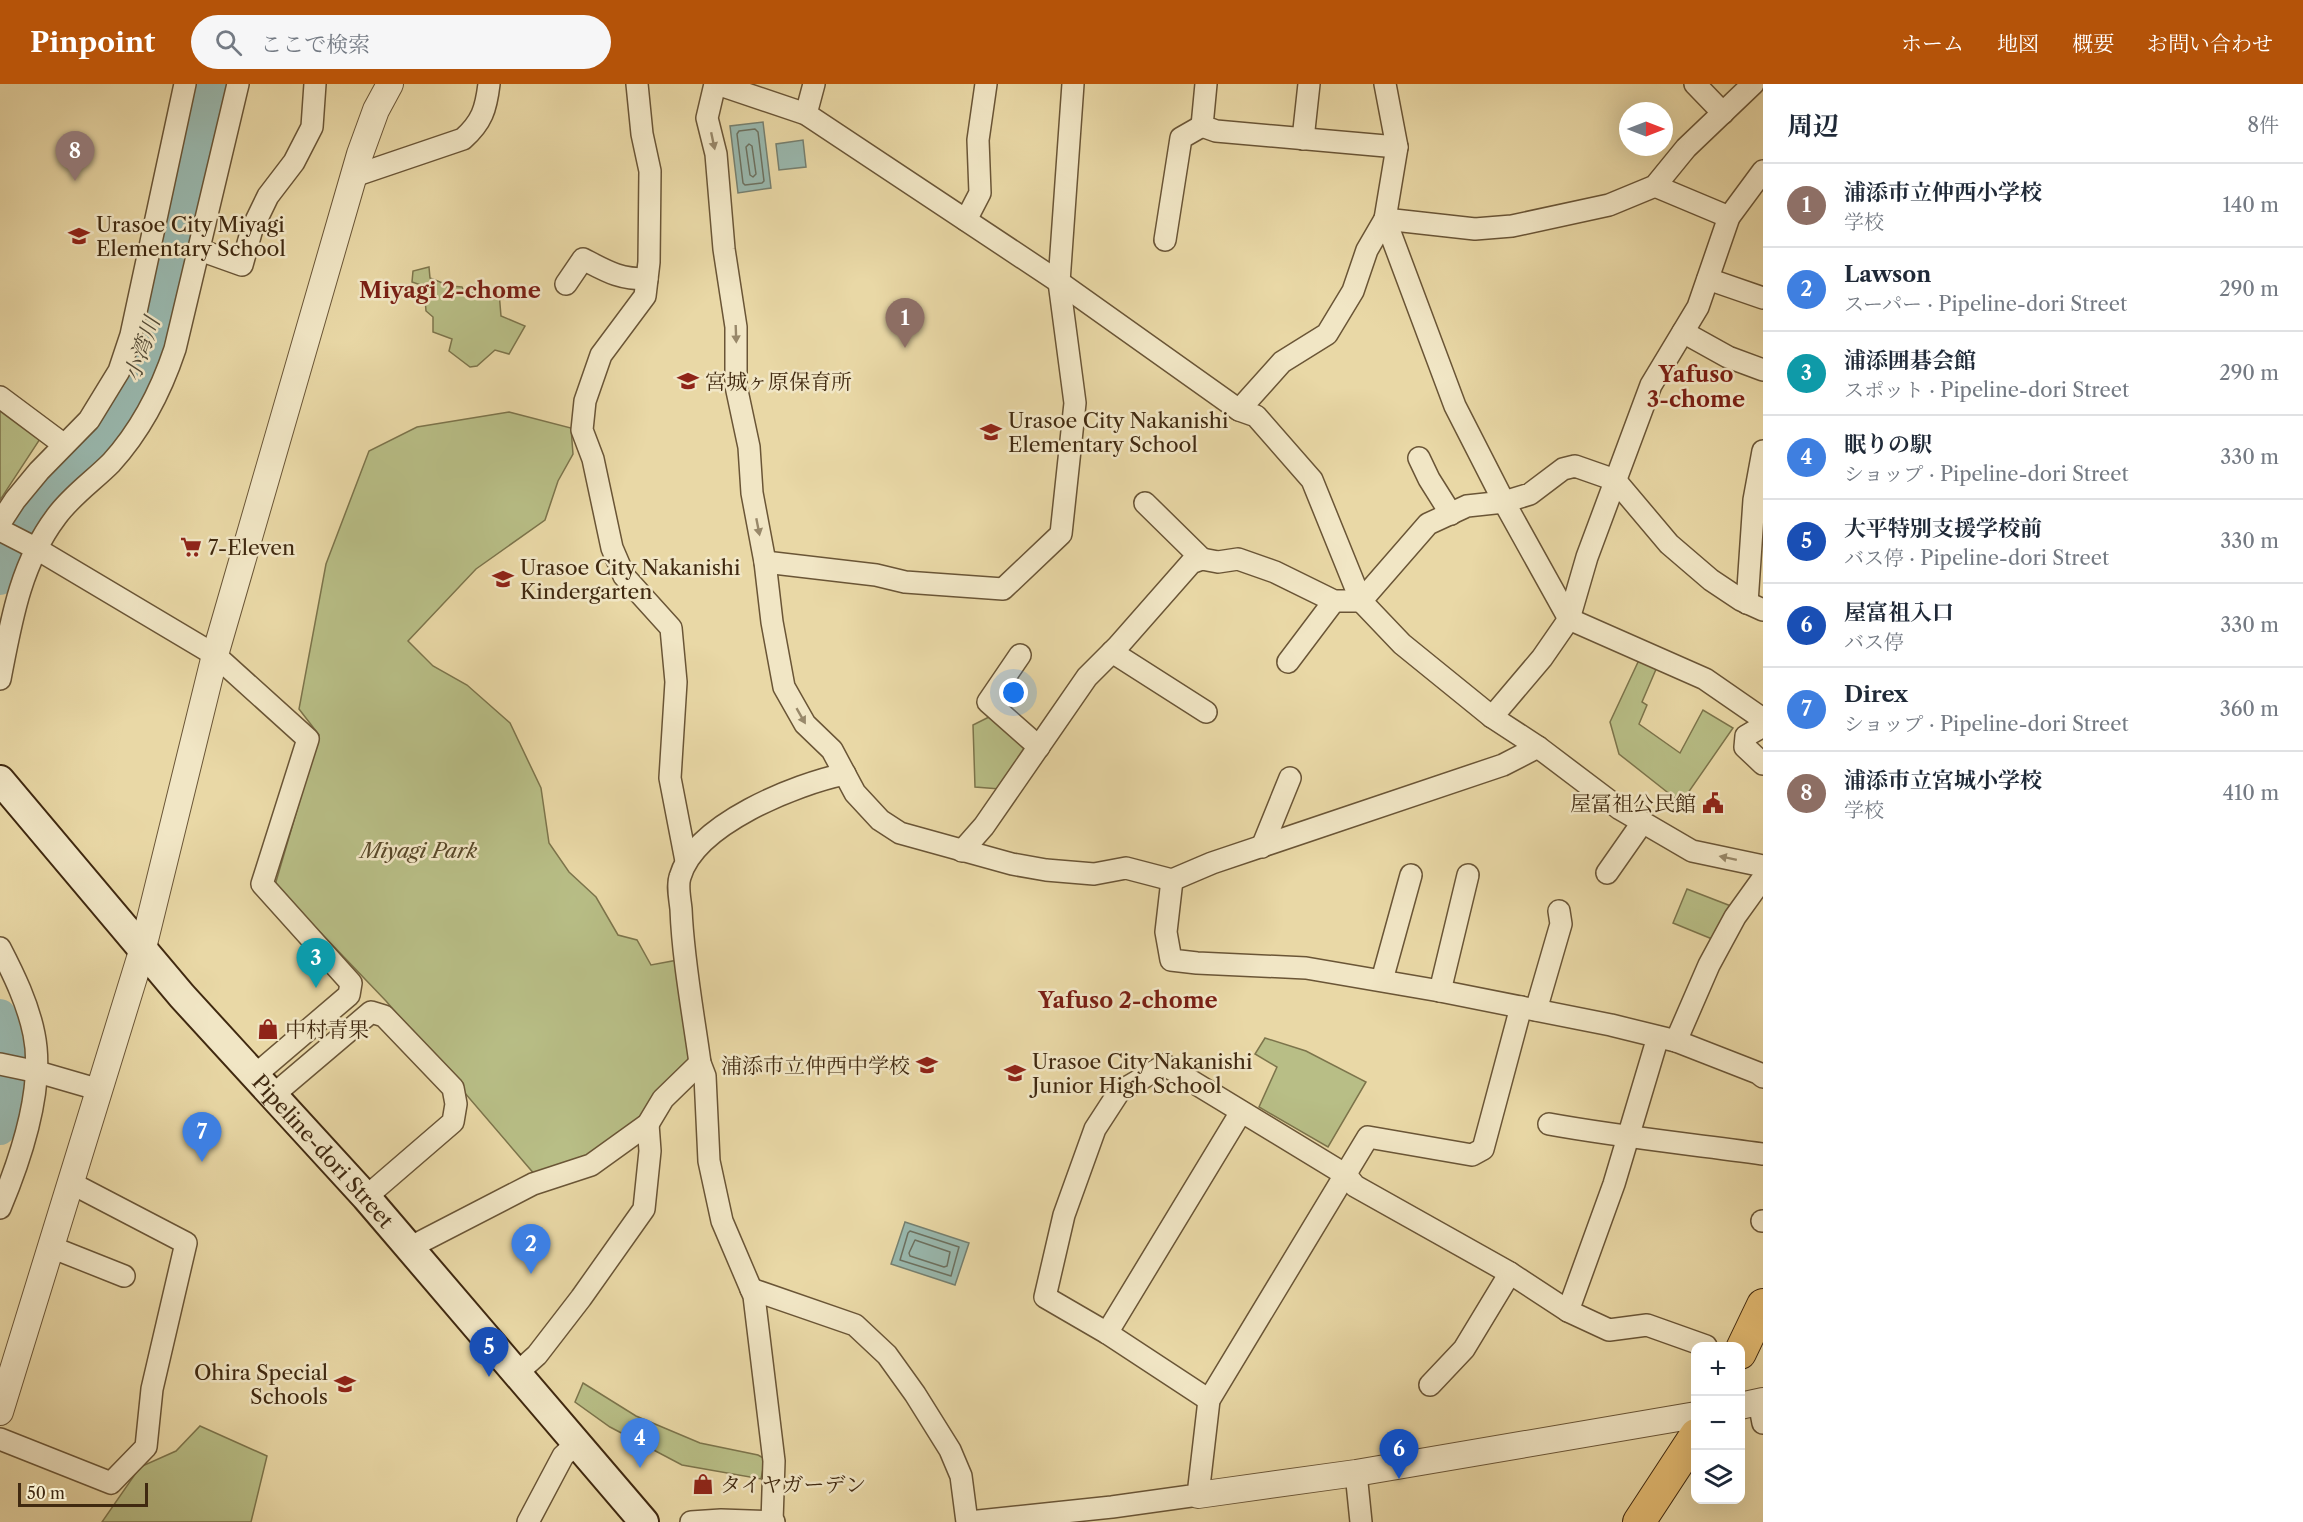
<!DOCTYPE html>
<html lang="ja">
<meta charset="utf-8">
<style>
:root{--surface:#fff;--page:#f6f6f7;--text:#1f2937;--muted:#747a83;--line:#e0e1e3;--accent:#b45309}
body{margin:0;font-family:"Libre Caslon Text","Noto Serif JP",serif;background:var(--page);color:var(--text)}
.controls{position:absolute;right:18px;bottom:18px;display:grid;overflow:hidden;border-radius:12px;box-shadow:0 6px 24px #0002}
.controls button{width:54px;height:54px;display:grid;place-items:center;padding:0;border:0;border-bottom:2px solid var(--line);background:var(--surface);color:var(--text);font:30px sans-serif}
.compass{position:absolute;left:1619px;top:18px;width:54px;height:54px;border-radius:50%;background:var(--surface);box-shadow:0 6px 24px #0002;rotate:90deg}
.scale{position:absolute;left:18px;bottom:15px;width:130px;box-sizing:border-box;padding-left:6px;border:3px solid #402910;border-top:0;font-size:16px;line-height:21px;white-space:nowrap;color:#402910;-webkit-text-stroke:4px #f1e6c5;paint-order:stroke}
.you{position:absolute;left:1014px;top:609px;width:21px;height:21px;margin:-15px;border:4px solid #fff;border-radius:50%;background:#1a73e8;box-shadow:0 0 0 9px #1a73e833}
.badge{display:grid;place-items:center;width:39px;height:39px;border-radius:50%;background:var(--accent);color:#fff;font-size:20px;font-weight:700}
.pin{position:absolute;translate:-50% -50px;filter:drop-shadow(0 2px 3px #0008)}
.pin::after{content:'';position:absolute;top:32px;width:21px;height:18px;background:inherit;clip-path:polygon(0 0,100% 0,50% 100%)}
.list{margin:0;padding:0;list-style:none}
h2{display:flex;justify-content:space-between;align-items:center;height:78px;margin:0;padding:0 24px;font-size:26px}
h2 small{font-size:20px;font-weight:400;color:var(--muted)}
.list li{display:grid;grid-template-columns:39px 1fr auto;gap:18px;align-items:center;box-sizing:border-box;height:84px;padding:0 24px;border-top:2px solid var(--line)}
.list b{display:block;font-size:22px;white-space:nowrap}
.list p{margin:0;font-size:20px;white-space:nowrap;color:var(--muted)}
.list em{font-size:20px;font-style:normal;color:var(--muted)}
.icon{flex:none;width:33px;height:33px;fill:none;stroke:currentColor;stroke-width:2;stroke-linecap:round;stroke-linejoin:round}
.map{position:relative;flex:none;width:1763px;height:1438px;overflow:hidden}
header{display:flex;align-items:center;gap:36px;box-sizing:border-box;height:84px;padding:0 30px;background:var(--accent);color:#fff}
header strong{font-size:28px}
nav{display:flex;gap:33px;margin-inline-start:auto;font-size:21px}
.search{width:420px;height:54px;background:var(--page);display:flex;align-items:center;gap:15px;box-sizing:border-box;padding:0 21px;border-radius:33px;color:var(--muted);font-size:22px}
main{display:flex}
aside{flex:1;background:var(--surface)}
.map>svg:first-child{display:block}
.green{fill:#b8be86;stroke:#7c744b;stroke-width:1.5}
.water{fill:#99b8ae;stroke:#757f6f;stroke-width:1.5}
.lines{fill:none;stroke-linecap:round;stroke-linejoin:round}
.shore{stroke:#6c705f;stroke-width:1.5}
.river{stroke:#99b8ae;stroke-width:32}
.minor-casing{stroke:#6a5536;stroke-width:24}
.tertiary-casing{stroke:#6a5536;stroke-width:28}
.secondary-casing{stroke:#402910;stroke-width:32}
.primary-casing{stroke:#402910;stroke-width:34}
.minor{stroke:#f1e6c5;stroke-width:21}
.tertiary{stroke:#f1e6c5;stroke-width:26}
.secondary{stroke:#f1e6c5;stroke-width:28}
.primary{stroke:#e4bc73;stroke-width:32}
.oneway{fill:#98886a}
.labels{text-anchor:middle;dominant-baseline:central;stroke-width:5;stroke-linejoin:round;paint-order:stroke}
.poi-label{font-size:21px;fill:#402910;stroke:#f1e6c5;text-anchor:start}
.park-label{font-size:21px;font-style:italic;fill:#584728;stroke:#f1e6c5}
.street-label{font-size:21px;fill:#402910;stroke:#f1e6c5}
.neighbourhood-label{font-size:22px;font-weight:bold;fill:#7a1f14;stroke:#f1e6c5}
.water-label{font-size:22px;font-style:italic;fill:#564d38;stroke:#f1e6c5}
</style>
<header>
<strong>Pinpoint</strong>
<div class="search"><svg class="icon" aria-label="search" viewBox="0 0 24 24"><circle cx="10" cy="10" r="6"/><path d="M15 15l6 6"/></svg>ここで検索</div>
<nav><a>ホーム</a><a>地図</a><a>概要</a><a>お問い合わせ</a></nav>
</header>
<main>
<div class="map">
<svg width="1763" height="1438" viewBox="0 0 1763 1438">
<rect width="100%" height="100%" fill="#e9d8a6"/>
<filter id="stains"><feTurbulence type="fractalNoise" baseFrequency=".00333" numOctaves="4"/><feColorMatrix values="0 0 0 0 .2 0 0 0 0 .09 0 0 0 0 .02 0 0 0 .5 -.17"/></filter>
<radialGradient id="worn" r=".72"><stop offset=".6" stop-color="#630" stop-opacity="0"/><stop offset="1" stop-color="#630" stop-opacity=".3"/></radialGradient>
<g class="green">
<path d="M429 183 430 194 450 202 462 203 464 208H499L501 232 525 242 509 270 495 266 477 282 470 283 449 267 452 255 433 248V233L426 227 424 202 412 198 413 187Z"/>
<path d="M0 323 40 355 0 416Z"/>
<path d="M509 328 571 344 573 370 558 397 545 436 476 485 408 557 433 582 467 601 510 639 541 704 549 759 569 788 596 813 618 851 637 856 651 881 678 876 694 978 648 1031 592 1072 536 1092 386 917 275 801 319 651 299 625 326 480 369 367 417 343Z"/>
<path d="M1639 576 1657 583 1642 618 1647 621 1639 640 1680 669 1703 626 1733 644 1681 719 1619 670 1610 638Z"/>
<path d="M991 632 1028 666 1000 705 975 703 973 641Z"/>
<path d="M1687 805 1736 824 1717 857 1673 839Z"/>
<path d="M1265 954 1306 967 1366 998 1328 1063 1259 1023 1277 983 1255 970Z"/>
<path d="M583 1299 636 1332 700 1359 758 1371 765 1375 761 1395 682 1381 610 1343 575 1318Z"/>
<path d="M200 1342 267 1372 251 1438H102L140 1383 176 1367Z"/>
</g>
<g class="water">
<path d="M763 38 771 104 738 109 730 42Z"/>
<path d="M803 56 806 83 779 86 776 60Z"/>
<path d="M905 1138 969 1159 955 1201 891 1180Z"/>
</g>
<g class="lines">
<g class="shore">
<path d="M755 45 758 48 764 97 762 99 745 101 743 99 737 50 739 47Z"/>
<path d="M749 60 752 62 756 90 753 93 750 91 746 63Z"/>
<path d="M910 1147 959 1163 951 1192 900 1176 908 1149Z"/>
<path d="M915 1156 950 1168 947 1182 944 1183 910 1172 909 1169Z"/>
</g>
<g class="river">
<path d="M0 495 10 465 48 415 110 343 143 276 156 233 211 0"/>
<path d="M0 931C14 969 12 1007 0 1045"/>
</g>
<defs>
<g id="minor">
<path d="M637 0 642 50 650 87 649 178 645 212 601 271 585 317 582 346 593 375 612 464 624 492 671 544 676 598 670 694 686 777"/>
<path d="M715 0 707 34 716 70 724 165 736 243V302L749 363 752 409 765 478 772 538 784 603 805 640 832 666 855 709 880 736 900 749 1012 780 1046 786 1094 790 1126 784 1172 796 1212 779 1503 681 1538 663"/>
<path d="M717 0 806 30 1059 198 1239 326 1256 332 1312 396 1361 517 1402 560 1492 633 1538 663 1620 725 1692 767 1763 782"/>
<path d="M1206 0 1202 42 1216 47 1397 63"/>
<path d="M1695 0 1723 29"/>
<path d="M806 30 814 0"/>
<path d="M1303 55 1309 0"/>
<path d="M354 92 463 55C482 38 486 25 489 0"/>
<path d="M1655 102 1729 133"/>
<path d="M1385 135 1455 322 1504 418 1569 535 1705 595 1763 635"/>
<path d="M1385 135 1475 145 1512 142 1609 121 1655 102 1686 64 1753 0"/>
<path d="M966 136 980 109 978 56 986 0"/>
<path d="M1165 156 1181 54 1202 42"/>
<path d="M200 166 242 181 252 145 268 112 294 78 312 43 315 0"/>
<path d="M1708 195 1763 214"/>
<path d="M566 200 583 175C608 188 619 195 647 195"/>
<path d="M1683 248 1728 273 1763 286"/>
<path d="M0 313 63 360"/>
<path d="M1239 326 1282 278 1327 250 1353 207 1367 166 1385 135 1397 63 1385 0"/>
<path d="M1419 374 1429 395 1451 430"/>
<path d="M1145 419 1202 475"/>
<path d="M0 439 15 416 39 387 89 336 119 287 131 251 185 0"/>
<path d="M0 446 37 465 215 571 308 655 262 800 351 899 349 911 254 992"/>
<path d="M765 478 876 491 905 498 1003 505 1061 450 1075 319 1059 198 1073 0"/>
<path d="M1747 519 1754 416 1763 367"/>
<path d="M1112 568 1206 628"/>
<path d="M1020 571 988 618 1039 663"/>
<path d="M1288 578 1334 517"/>
<path d="M0 595C11 538 20 481 56 433 71 412 93 397 111 379 141 346 161 307 175 265L238 0"/>
<path d="M1492 633 1542 574 1569 535 1587 473 1651 301 1698 223 1729 133 1763 87"/>
<path d="M1763 642 1746 652 1745 663 1763 680"/>
<path d="M1262 763 1290 694"/>
<path d="M962 767 984 742 1087 593 1118 562 1191 479 1202 475 1218 478 1238 475 1275 488 1334 517H1361L1428 440 1467 422 1504 418 1530 410 1563 385 1575 382 1615 396 1669 460 1711 496 1741 516 1763 526"/>
<path d="M1607 789 1642 739"/>
<path d="M1172 796 1166 848 1171 876 1197 879 1306 884 1440 907 1611 941 1676 957 1758 989 1763 993"/>
<path d="M0 864C14 891 28 920 34 950 45 1004 21 1074 0 1124"/>
<path d="M1382 896 1411 791"/>
<path d="M1440 907 1468 791"/>
<path d="M1536 926 1561 840 1559 827"/>
<path d="M1676 957 1709 881 1735 833 1763 794"/>
<path d="M0 980 38 988 100 1006"/>
<path d="M272 1012 371 928 384 932 453 1004 456 1020 453 1038 366 1113"/>
<path d="M1549 1040C1620 1053 1692 1060 1763 1070"/>
<path d="M1762 1137H1763"/>
<path d="M51 1163 124 1192"/>
<path d="M409 1164 533 1100 591 1081 648 1040 663 1015 700 979"/>
<path d="M751 1205 855 1241 887 1271 915 1310 950 1366 961 1392 967 1438"/>
<path d="M1568 1227 1614 1100 1658 953"/>
<path d="M1107 1249 1241 1028"/>
<path d="M517 1289 537 1271 581 1214 644 1125 650 1067 648 1040"/>
<path d="M1430 1301 1464 1265 1510 1189"/>
<path d="M1209 1316 1107 1249 1045 1213 1064 1131 1095 1045 1119 1008 1165 981 1346 1091 1355 1102 1510 1189 1568 1227 1609 1246 1647 1241 1706 1262"/>
<path d="M1759 1318 1763 1339"/>
<path d="M0 1355 111 1399 146 1363 152 1305 186 1159 71 1099"/>
<path d="M1356 1389 1361 1438"/>
<path d="M528 1438 563 1372 577 1359"/>
<path d="M691 1438 721 1436 774 1438"/>
<path d="M772 1438 774 1377 754 1212 722 1137 709 1077 705 992 700 979C693 928 683 876 681 825 680 815 677 802 680 793 695 740 796 700 845 690"/>
<path d="M969 1438 1112 1423 1198 1411 1209 1316 1368 1053 1472 1071 1483 1065 1521 923"/>
</g>
<g id="tertiary">
<path d="M1740 1322 1763 1317"/>
<path d="M0 1328 143 864 215 571 360 70 376 26 390 0"/>
<path d="M1198 1411 1356 1389 1696 1331"/>
</g>
<g id="secondary">
<path id="s1" d="M0 696 182 912 366 1113 644 1438"/>
</g>
<g id="primary">
<path d="M1740 1269 1763 1221"/>
<path d="M1639 1438 1696 1351"/>
</g>
</defs>
<use href="#minor" class="minor-casing"/>
<use href="#tertiary" class="tertiary-casing"/>
<use href="#secondary" class="secondary-casing"/>
<use href="#primary" class="primary-casing"/>
<use href="#minor" class="minor"/>
<use href="#tertiary" class="tertiary"/>
<use href="#secondary" class="secondary"/>
<use href="#primary" class="primary"/>
</g>
<defs><path id="oneway-solid" d="M-6-.8H1V-3.2L6.5 0L1 3.2V.8H-6Z" transform="scale(1.5)"/></defs>
<g class="oneway">
<use href="#oneway-solid" transform="translate(713 57) rotate(78)"/>
<use href="#oneway-solid" transform="translate(736 250) rotate(88)"/>
<use href="#oneway-solid" transform="translate(758 443) rotate(79)"/>
<use href="#oneway-solid" transform="translate(801 632) rotate(60)"/>
<use href="#oneway-solid" transform="translate(1728 774) rotate(-168)"/>
</g>
<defs>
<symbol id="school-bare" viewBox="-9 -9 18 18"><path d="M0-5L7-2L0 1L-7-2ZM-4 1L0 2.5L4 1V4Q0 6-4 4Z" fill="#8f2418" stroke="#f1e6c5" stroke-width="2.5" paint-order="stroke"/></symbol>
<symbol id="supermarket-bare" viewBox="-9 -9 18 18"><path d="M-6-5.5h2.5l.6 2H6L4.5 2H-2.5L-4.4-4H-6ZM-1.5 3.2a1.3 1.3 0 1 0 .1 0ZM3 3.2a1.3 1.3 0 1 0 .1 0Z" fill="#8f2418" stroke="#f1e6c5" stroke-width="2.5" paint-order="stroke"/></symbol>
<symbol id="civic-bare" viewBox="-9 -9 18 18"><path d="M-.6-6.5H3V-4.5H.6V-3L4-1V1h2V6H-6V1h2V-1L-.6-3ZM-1.2 2.5V6h2.4V2.5Z" fill="#8f2418" stroke="#f1e6c5" stroke-width="2.5" paint-order="stroke"/></symbol>
<symbol id="shop-bare" viewBox="-9 -9 18 18"><path d="M-5-2.5h2.3a2.7 3.5 0 0 1 5.4 0H5L5.5 6h-11ZM-1.5-2.5h3a1.5 2.3 0 0 0-3 0Z" fill="#8f2418" stroke="#f1e6c5" stroke-width="2.5" paint-order="stroke"/></symbol>
</defs>
<g fill-rule="evenodd">
<use href="#school-bare" x="64" y="137" width="30" height="30"/>
<use href="#school-bare" x="673" y="282" width="30" height="30"/>
<use href="#school-bare" x="976" y="333" width="30" height="30"/>
<use href="#supermarket-bare" x="176" y="448" width="30" height="30"/>
<use href="#school-bare" x="488" y="480" width="30" height="30"/>
<use href="#civic-bare" x="1698" y="704" width="30" height="30"/>
<use href="#shop-bare" x="253" y="930" width="30" height="30"/>
<use href="#school-bare" x="912" y="966" width="30" height="30"/>
<use href="#school-bare" x="1000" y="974" width="30" height="30"/>
<use href="#school-bare" x="330" y="1285" width="30" height="30"/>
<use href="#shop-bare" x="688" y="1385" width="30" height="30"/>
</g>
<g class="labels">
<g class="poi-label">
<text x="96" y="140">Urasoe City Miyagi<tspan x="96" dy="24">Elementary School</tspan></text>
<text x="705" y="297">宮城ヶ原保育所</text>
<text x="1008" y="336">Urasoe City Nakanishi<tspan x="1008" dy="24">Elementary School</tspan></text>
<text x="208" y="463">7-Eleven</text>
<text x="520" y="483">Urasoe City Nakanishi<tspan x="520" dy="24">Kindergarten</tspan></text>
<text x="1696" y="719" text-anchor="end">屋冨祖公民館</text>
<text x="285" y="945">中村青果</text>
<text x="1032" y="977">Urasoe City Nakanishi<tspan x="1032" dy="24">Junior High School</tspan></text>
<text x="910" y="981" text-anchor="end">浦添市立仲西中学校</text>
<text x="328" y="1288" text-anchor="end">Ohira Special<tspan x="328" dy="24">Schools</tspan></text>
<text x="720" y="1400">タイヤガーデン</text>
</g>
<g class="park-label">
<text x="419" y="766">Miyagi Park</text>
</g>
<g class="street-label">
<text stroke="none"><textPath href="#s1" startOffset="492">Pipeline-dori Street</textPath></text>
</g>
<g class="neighbourhood-label">
<text x="450" y="206">Miyagi 2-chome</text>
<text x="1696" y="290">Yafuso<tspan x="1696" dy="25">3-chome</tspan></text>
<text x="1128" y="916">Yafuso 2-chome</text>
</g>
<g class="water-label">
<text transform="translate(142 265) rotate(-71)">小湾川</text>
</g>
</g>
<rect width="100%" height="100%" filter="url(#stains)"/>
<rect width="100%" height="100%" fill="url(#worn)"/>
</svg>
<div class="controls">
<button>+</button>
<button>−</button>
<button><svg class="icon" aria-label="layers" viewBox="0 0 24 24"><path d="M12 4l9 5-9 5-9-5zM3 14l9 5 9-5"/></svg></button>
</div>
<svg class="compass" viewBox="-18 -18 36 36"><path d="M0-13l5 13h-10z" fill="#e53935"/><path d="M0 13l5-13h-10z" fill="#747a83"/></svg>
<div class="scale">50 m</div>
<div class="you"></div>
<div class="pin badge" style="left:905px;top:264px;background:#8d6e63">1</div>
<div class="pin badge" style="left:531px;top:1190px;background:#3f7fe0">2</div>
<div class="pin badge" style="left:316px;top:904px;background:#0f9aa8">3</div>
<div class="pin badge" style="left:640px;top:1384px;background:#3f7fe0">4</div>
<div class="pin badge" style="left:489px;top:1293px;background:#1a4fb4">5</div>
<div class="pin badge" style="left:1399px;top:1395px;background:#1a4fb4">6</div>
<div class="pin badge" style="left:202px;top:1078px;background:#3f7fe0">7</div>
<div class="pin badge" style="left:75px;top:97px;background:#8d6e63">8</div>
</div>
<aside>
<h2>周辺<small>8件</small></h2>
<ul class="list">
<li><span class="badge" style="background:#8d6e63">1</span><div><b>浦添市立仲西小学校</b><p>学校</p></div><em>140 m</em></li>
<li><span class="badge" style="background:#3f7fe0">2</span><div><b>Lawson</b><p>スーパー · Pipeline-dori Street</p></div><em>290 m</em></li>
<li><span class="badge" style="background:#0f9aa8">3</span><div><b>浦添囲碁会館</b><p>スポット · Pipeline-dori Street</p></div><em>290 m</em></li>
<li><span class="badge" style="background:#3f7fe0">4</span><div><b>眠りの駅</b><p>ショップ · Pipeline-dori Street</p></div><em>330 m</em></li>
<li><span class="badge" style="background:#1a4fb4">5</span><div><b>大平特別支援学校前</b><p>バス停 · Pipeline-dori Street</p></div><em>330 m</em></li>
<li><span class="badge" style="background:#1a4fb4">6</span><div><b>屋富祖入口</b><p>バス停</p></div><em>330 m</em></li>
<li><span class="badge" style="background:#3f7fe0">7</span><div><b>Direx</b><p>ショップ · Pipeline-dori Street</p></div><em>360 m</em></li>
<li><span class="badge" style="background:#8d6e63">8</span><div><b>浦添市立宮城小学校</b><p>学校</p></div><em>410 m</em></li>
</ul>
</aside>
</main>
